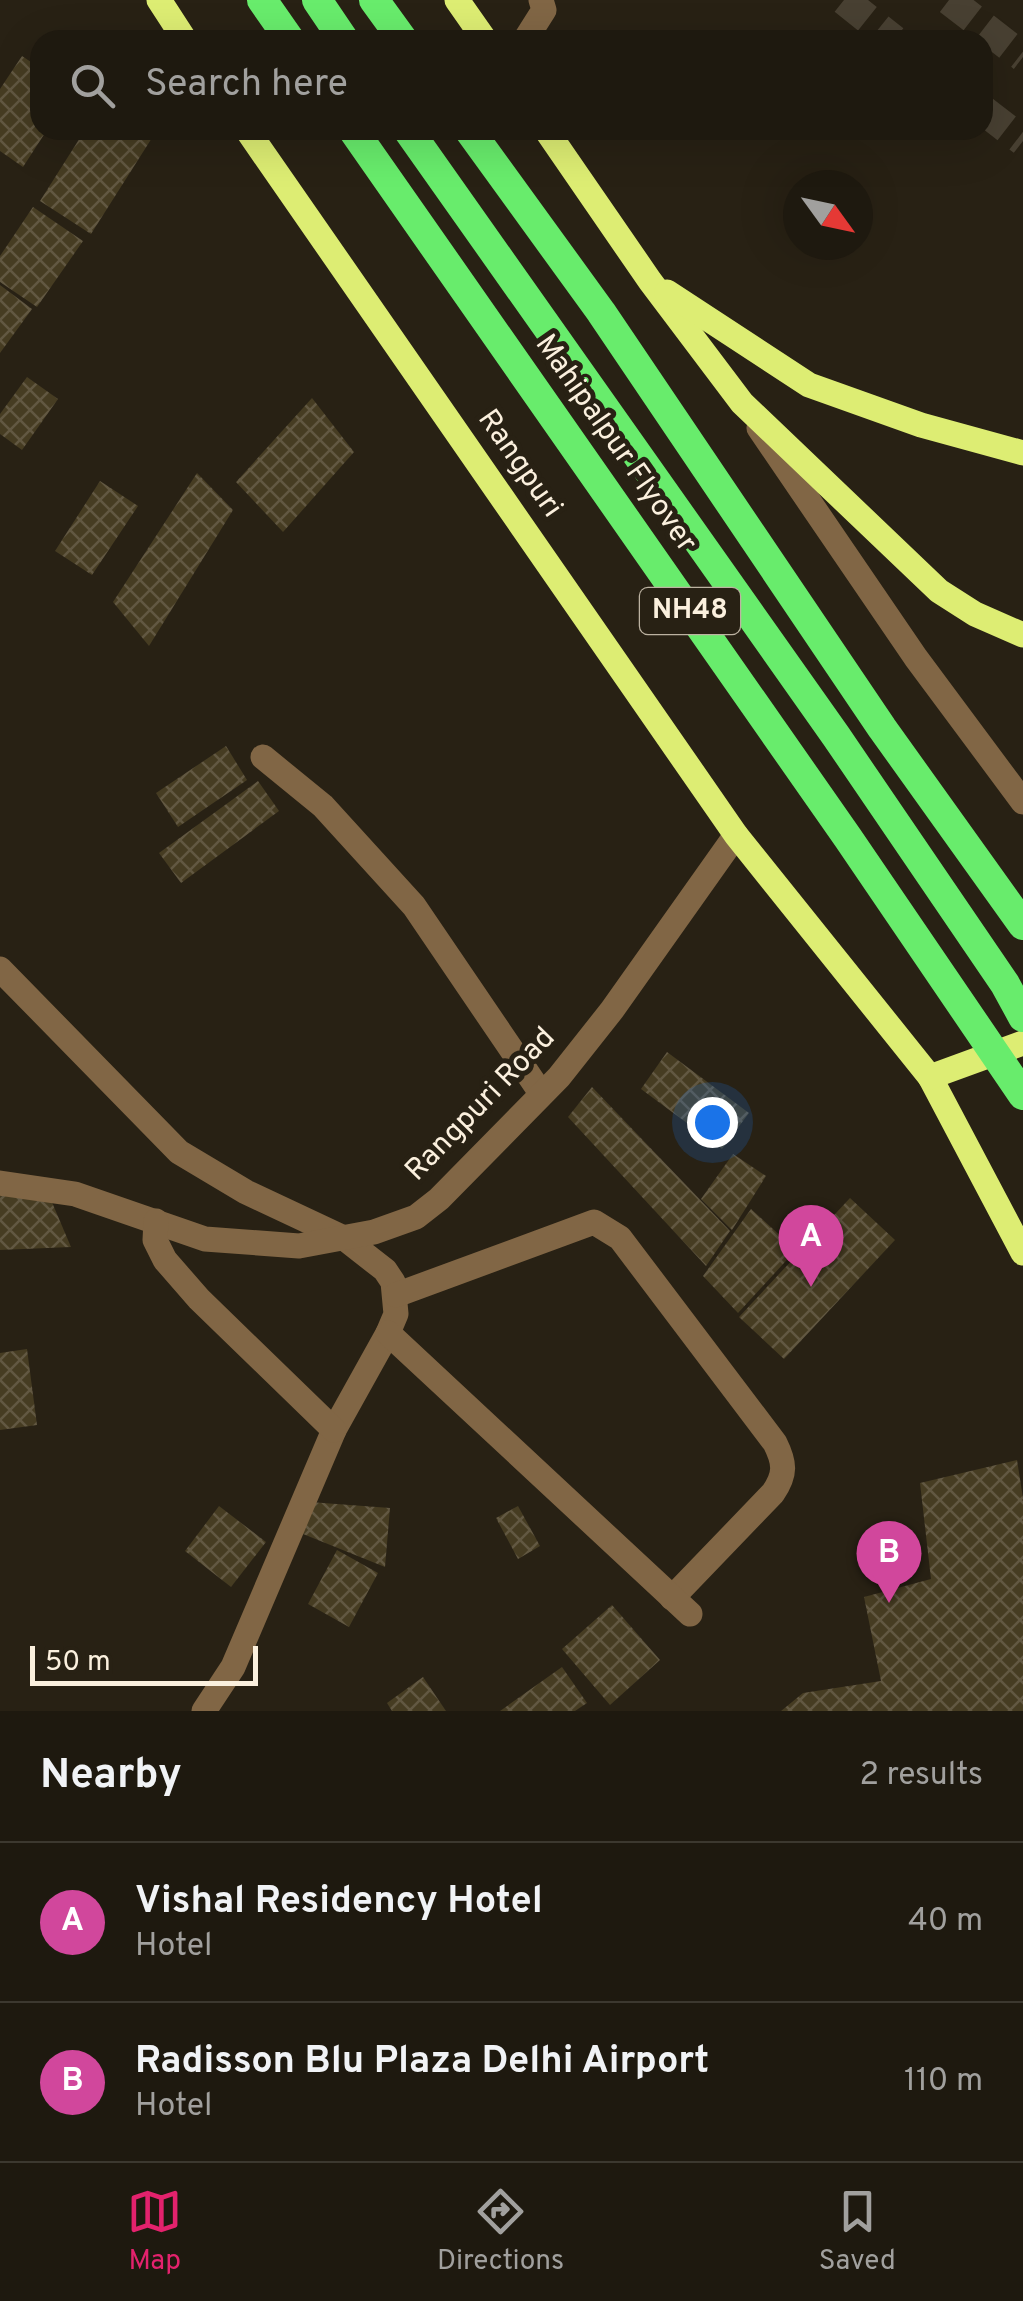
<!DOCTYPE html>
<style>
:root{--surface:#1e190f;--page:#2b261d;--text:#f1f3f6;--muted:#a1a09e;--line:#3c382f;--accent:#e3226d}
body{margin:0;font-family:Overpass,sans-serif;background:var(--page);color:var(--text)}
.compass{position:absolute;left:783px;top:170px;width:90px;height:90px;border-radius:50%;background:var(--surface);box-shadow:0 10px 40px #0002;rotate:123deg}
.scale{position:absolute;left:30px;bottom:25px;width:228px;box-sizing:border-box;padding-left:10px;border:5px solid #fbf0de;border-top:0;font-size:28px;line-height:35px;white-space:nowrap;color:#fbf0de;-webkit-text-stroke:8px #282114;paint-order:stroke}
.you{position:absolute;left:712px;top:1122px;width:35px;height:35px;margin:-25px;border:8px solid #fff;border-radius:50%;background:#1a73e8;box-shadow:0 0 0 15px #1a73e833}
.badge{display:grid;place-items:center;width:65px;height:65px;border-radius:50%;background:var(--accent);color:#fff;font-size:32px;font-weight:700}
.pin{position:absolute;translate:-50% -82px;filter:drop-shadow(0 2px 5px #0008)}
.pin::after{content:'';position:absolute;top:52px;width:35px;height:30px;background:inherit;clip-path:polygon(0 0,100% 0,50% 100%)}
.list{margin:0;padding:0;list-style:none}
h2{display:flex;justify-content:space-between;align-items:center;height:130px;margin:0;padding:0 40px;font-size:42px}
h2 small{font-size:32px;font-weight:400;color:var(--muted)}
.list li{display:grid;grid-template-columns:65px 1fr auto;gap:30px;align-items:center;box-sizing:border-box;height:160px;padding:0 40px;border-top:2px solid var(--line)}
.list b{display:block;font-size:38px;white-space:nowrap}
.list p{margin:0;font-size:32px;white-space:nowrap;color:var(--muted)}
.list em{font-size:32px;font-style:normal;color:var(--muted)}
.icon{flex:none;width:55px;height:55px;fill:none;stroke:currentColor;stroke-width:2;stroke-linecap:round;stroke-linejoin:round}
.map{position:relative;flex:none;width:1023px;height:1711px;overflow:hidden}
.search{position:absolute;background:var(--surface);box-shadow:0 10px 40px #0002;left:30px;right:30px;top:30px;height:110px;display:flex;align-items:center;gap:25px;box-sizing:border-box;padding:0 35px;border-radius:30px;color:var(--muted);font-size:38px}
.sheet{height:450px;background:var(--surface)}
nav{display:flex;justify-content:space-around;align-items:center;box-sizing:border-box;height:140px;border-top:2px solid var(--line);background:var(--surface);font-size:28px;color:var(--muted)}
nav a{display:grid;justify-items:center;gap:5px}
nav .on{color:var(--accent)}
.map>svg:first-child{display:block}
.building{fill:url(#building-cross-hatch)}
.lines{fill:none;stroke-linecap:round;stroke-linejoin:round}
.highway-tunnel{stroke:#484032;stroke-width:30;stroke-dasharray:30 15;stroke-linecap:butt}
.minor{stroke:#816645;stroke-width:25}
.major{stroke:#dded73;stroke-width:25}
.highway{stroke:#68ec6c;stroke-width:30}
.highway-bridge{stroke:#68ec6c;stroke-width:30}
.labels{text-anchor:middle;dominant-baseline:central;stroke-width:10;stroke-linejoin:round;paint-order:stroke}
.shield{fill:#282114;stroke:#bcb2a1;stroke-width:2.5}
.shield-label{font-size:28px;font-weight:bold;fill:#fbf0de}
.street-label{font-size:30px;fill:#fbf0de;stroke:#282114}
</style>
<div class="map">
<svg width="1023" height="1711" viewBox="0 0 1023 1711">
<defs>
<pattern id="building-cross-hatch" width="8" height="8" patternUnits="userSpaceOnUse" patternTransform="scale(2.5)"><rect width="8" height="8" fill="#463c22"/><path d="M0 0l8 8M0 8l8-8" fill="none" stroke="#625842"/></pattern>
</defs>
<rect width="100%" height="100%" fill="#282114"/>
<g class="building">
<path d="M22 56 40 68V130H47L23 167 0 151V89Z"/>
<path d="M85 130H157L91 234 40 201Z"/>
<path d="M33 207 83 241 37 307 0 282V256Z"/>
<path d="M0 285 32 309 0 353Z"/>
<path d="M27 377 58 399 22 450 0 434V414Z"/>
<path d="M312 398 354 452 283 532 236 482Z"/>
<path d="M197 473 233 510 149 646 113 602Z"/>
<path d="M100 481 138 506 92 575 55 551Z"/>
<path d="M226 746 247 780 178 827 156 793Z"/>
<path d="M258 781 279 811 181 883 159 853Z"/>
<path d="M667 1052 749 1113 722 1149 641 1089Z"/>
<path d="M592 1087 730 1231 706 1266 568 1117Z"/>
<path d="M733 1154 766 1176 732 1230 701 1199Z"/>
<path d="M0 1193 51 1200 71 1247 0 1250Z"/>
<path d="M850 1198 895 1240 784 1359 739 1317Z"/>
<path d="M751 1209 796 1250 738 1313 703 1276Z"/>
<path d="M27 1349 37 1425 0 1430V1353Z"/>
<path d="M1017 1460 1023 1498V1711H781L803 1693 881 1681 864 1597 931 1579 920 1483Z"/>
<path d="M310 1502 390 1508 385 1567 303 1534Z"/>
<path d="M219 1506 266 1542 231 1587 185 1551Z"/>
<path d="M518 1506 540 1546 518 1559 496 1518Z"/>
<path d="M337 1550 378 1573 349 1627 308 1604Z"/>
<path d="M612 1605 660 1660 610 1705 562 1649Z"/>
<path d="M562 1667 587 1703 575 1711H500Z"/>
<path d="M423 1677 446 1711H392L387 1703Z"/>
</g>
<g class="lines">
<g class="highway-tunnel">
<path d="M844 0 894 40"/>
<path d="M949 0 1023 57"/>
<path d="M983 110 1023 141"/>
</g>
<g class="minor">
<path d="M525 40 544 10 541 0"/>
<path d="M759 428 916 658 1023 802"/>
<path d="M263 757 323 806 414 906 541 1093"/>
<path d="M0 969 179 1152 246 1192 344 1238 385 1270 393 1282 396 1314 388 1333 334 1430 233 1667 204 1711"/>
<path d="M0 1183 75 1194 205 1239 299 1246 374 1232 416 1217 439 1199 559 1077 612 1010 736 835"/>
<path d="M156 1221 155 1240 165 1260 199 1299 334 1430"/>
<path d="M396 1295 594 1222 620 1238 775 1443C785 1463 786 1474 773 1493L672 1598"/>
<path d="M388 1333 690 1614"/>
</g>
<g class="major">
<path d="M159 0 185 40"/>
<path d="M457 0 485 40"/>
<path d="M247 130 736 835 930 1077 1023 1253"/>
<path d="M546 130 650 281 742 403 939 591 975 614 1023 635"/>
<path d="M667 292 809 385 921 425 1023 453"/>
<path d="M930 1077 1023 1043"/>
</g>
<g class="highway">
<path d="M262 0 290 40"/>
<path d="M317 0 344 40"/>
<path d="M374 0 403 40"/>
<path d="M408 130 836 736 1005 984 1023 1017"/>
<path d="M469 130 601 312 882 728 1023 925"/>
</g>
<path class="highway-bridge" d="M353 130 848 838 1023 1095"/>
</g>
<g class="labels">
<rect class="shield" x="640" y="588" width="100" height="46" rx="8"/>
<g class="shield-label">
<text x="690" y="611">NH48</text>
</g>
<g class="street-label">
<text transform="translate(615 444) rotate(55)">Mahipalpur Flyover</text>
<text transform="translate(519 464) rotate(55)">Rangpuri</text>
<text transform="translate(481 1105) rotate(-46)">Rangpuri Road</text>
</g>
</g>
</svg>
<svg class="compass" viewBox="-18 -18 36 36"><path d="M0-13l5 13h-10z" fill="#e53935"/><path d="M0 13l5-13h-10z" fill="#a1a09e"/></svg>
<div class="scale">50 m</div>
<div class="you"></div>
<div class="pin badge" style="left:811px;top:1287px;background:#d1479c">A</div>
<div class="pin badge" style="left:889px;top:1603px;background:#d1479c">B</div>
<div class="search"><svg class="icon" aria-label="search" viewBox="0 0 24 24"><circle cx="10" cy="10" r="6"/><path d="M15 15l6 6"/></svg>Search here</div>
</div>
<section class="sheet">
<h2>Nearby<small>2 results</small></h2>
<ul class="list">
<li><span class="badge" style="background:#d1479c">A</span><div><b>Vishal Residency Hotel</b><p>Hotel</p></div><em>40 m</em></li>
<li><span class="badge" style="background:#d1479c">B</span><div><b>Radisson Blu Plaza Delhi Airport</b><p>Hotel</p></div><em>110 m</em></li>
</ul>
</section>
<nav>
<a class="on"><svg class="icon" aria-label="map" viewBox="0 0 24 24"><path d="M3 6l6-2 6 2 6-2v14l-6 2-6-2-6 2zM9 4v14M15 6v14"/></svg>Map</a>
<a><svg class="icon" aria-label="directions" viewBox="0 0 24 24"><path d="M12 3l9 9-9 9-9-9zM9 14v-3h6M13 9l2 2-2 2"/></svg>Directions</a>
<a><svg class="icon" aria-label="saved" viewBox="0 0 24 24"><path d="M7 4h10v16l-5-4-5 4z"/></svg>Saved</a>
</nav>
